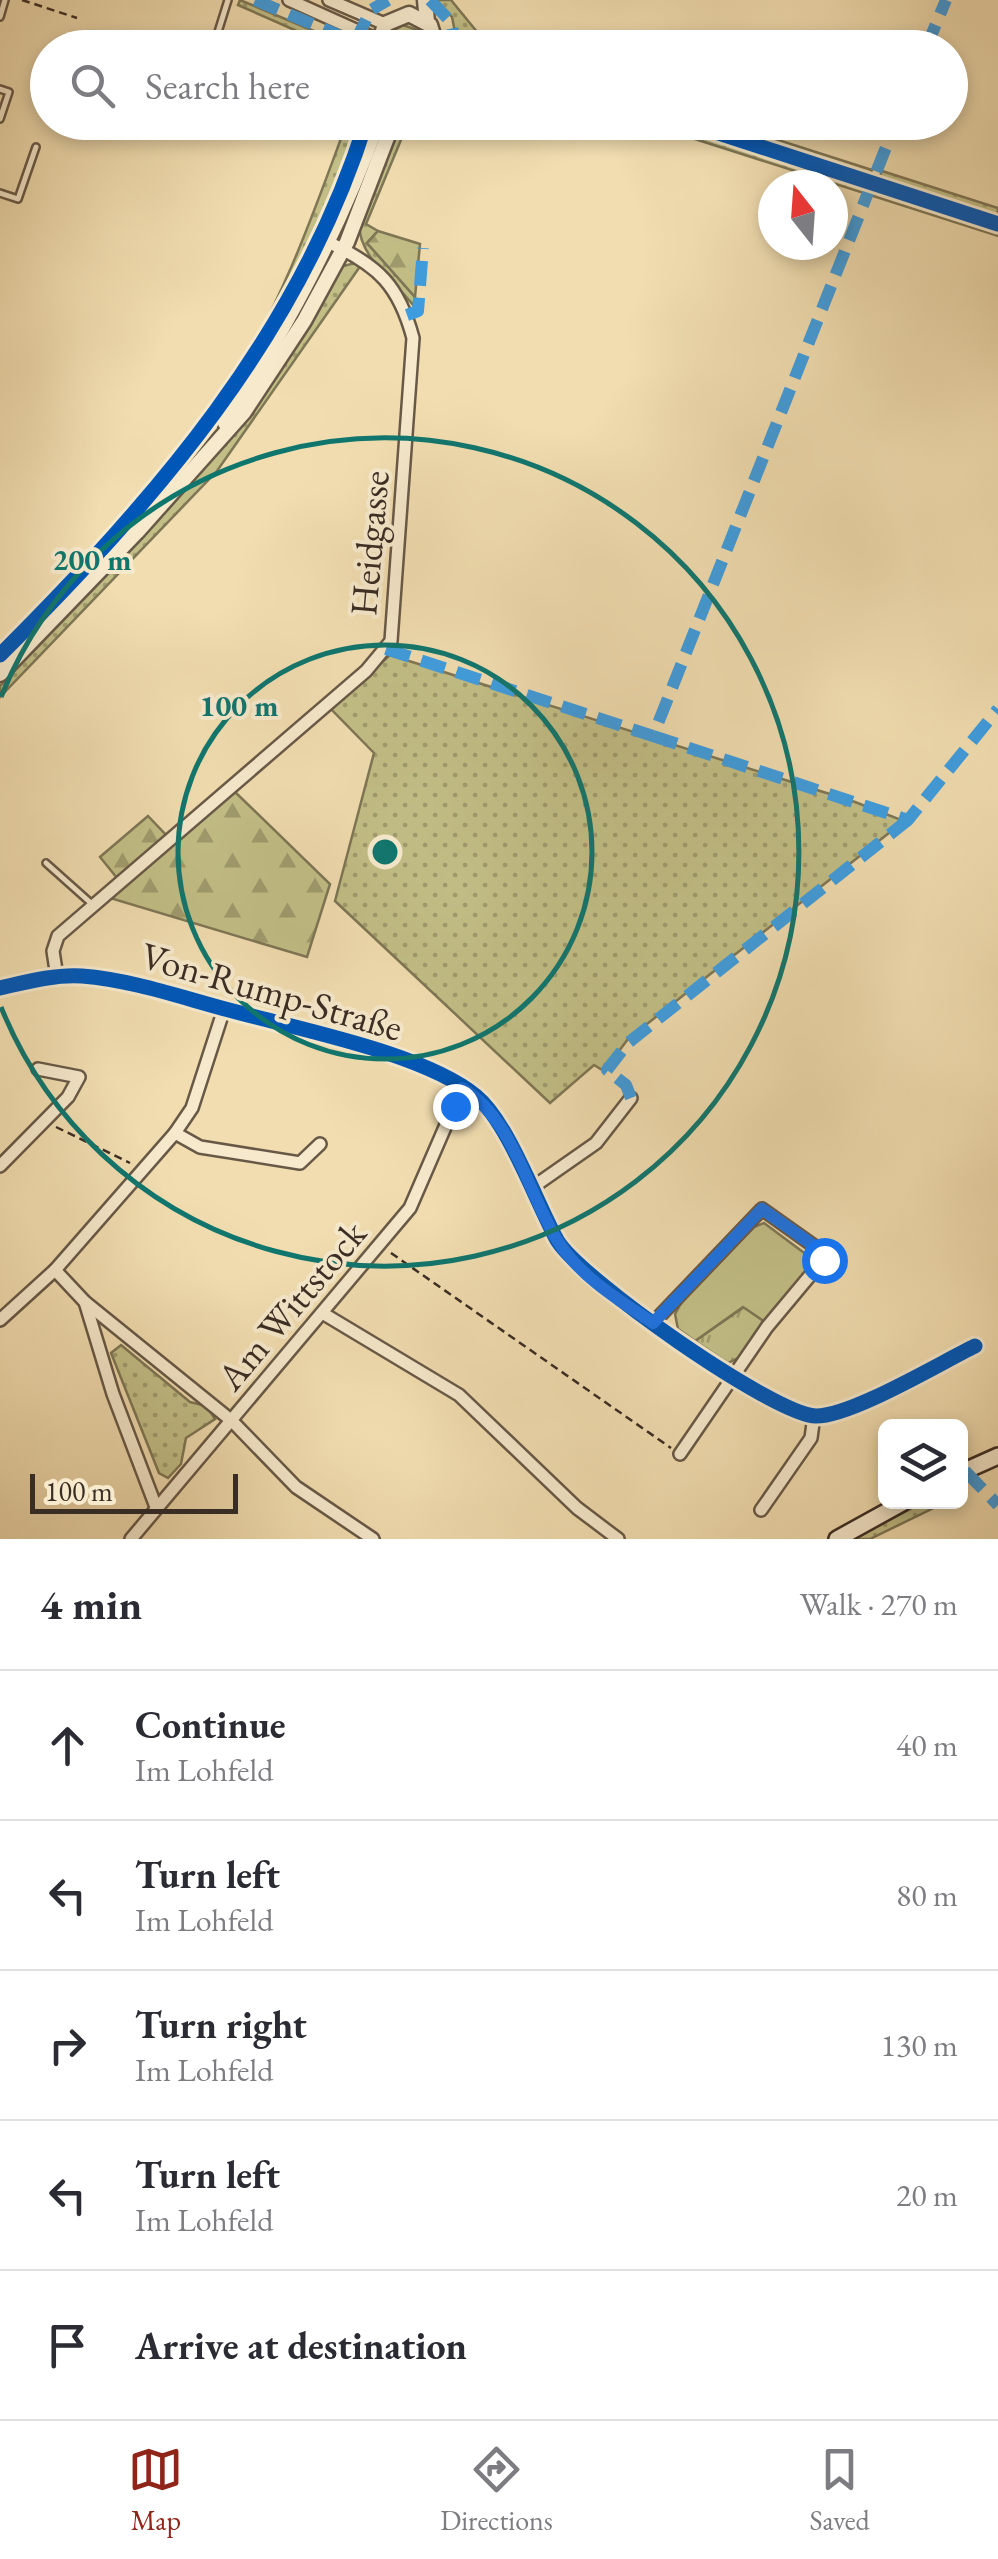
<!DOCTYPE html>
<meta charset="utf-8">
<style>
:root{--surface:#fff;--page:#f2f2f3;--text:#2b2b33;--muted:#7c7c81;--line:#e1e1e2;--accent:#8f2418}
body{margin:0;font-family:"EB Garamond",serif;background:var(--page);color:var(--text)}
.controls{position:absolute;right:30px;bottom:30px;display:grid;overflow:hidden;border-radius:15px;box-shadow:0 5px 15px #0003}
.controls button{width:90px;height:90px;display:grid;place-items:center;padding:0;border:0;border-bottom:2px solid var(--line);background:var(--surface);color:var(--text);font:50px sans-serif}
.compass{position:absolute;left:758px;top:170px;width:90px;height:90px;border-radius:50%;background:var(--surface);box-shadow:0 5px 15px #0003;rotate:343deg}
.scale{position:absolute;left:30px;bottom:25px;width:208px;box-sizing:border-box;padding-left:10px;border:5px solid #3a2d24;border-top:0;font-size:28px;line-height:35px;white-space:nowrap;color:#3a2d24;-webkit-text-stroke:8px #f6e9cc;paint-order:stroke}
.stop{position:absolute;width:30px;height:30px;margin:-22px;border:8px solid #1a73e8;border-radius:50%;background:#fff}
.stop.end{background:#1a73e8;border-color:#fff;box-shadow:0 2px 10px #0008}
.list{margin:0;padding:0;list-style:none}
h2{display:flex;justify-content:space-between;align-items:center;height:130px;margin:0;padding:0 40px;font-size:42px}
h2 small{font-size:32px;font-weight:400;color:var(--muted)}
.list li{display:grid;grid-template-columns:65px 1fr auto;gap:30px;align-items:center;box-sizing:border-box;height:150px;padding:0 40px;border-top:2px solid var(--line)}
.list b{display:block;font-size:38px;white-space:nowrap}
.list p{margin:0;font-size:32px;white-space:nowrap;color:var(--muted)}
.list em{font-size:32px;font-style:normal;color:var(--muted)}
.icon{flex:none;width:55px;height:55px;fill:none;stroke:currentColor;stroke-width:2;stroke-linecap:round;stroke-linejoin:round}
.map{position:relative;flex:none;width:998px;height:1539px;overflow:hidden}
.search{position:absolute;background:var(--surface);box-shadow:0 5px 15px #0003;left:30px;right:30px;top:30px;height:110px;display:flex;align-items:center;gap:25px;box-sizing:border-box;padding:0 35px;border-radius:55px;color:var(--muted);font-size:38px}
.sheet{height:880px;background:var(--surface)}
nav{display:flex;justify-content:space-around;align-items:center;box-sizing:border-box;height:140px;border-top:2px solid var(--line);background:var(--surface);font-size:28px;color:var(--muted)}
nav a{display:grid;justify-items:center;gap:5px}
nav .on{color:var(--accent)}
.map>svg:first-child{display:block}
.grass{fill:url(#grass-dots);stroke:#7e7655;stroke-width:2.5}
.forest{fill:url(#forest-firs);stroke:#7e7655;stroke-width:2.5}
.park{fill:url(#park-tufts);stroke:#7e7655;stroke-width:2.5}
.garden{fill:#c2be86;stroke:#7e7655;stroke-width:2.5}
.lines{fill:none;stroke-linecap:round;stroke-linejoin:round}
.service-casing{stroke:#685947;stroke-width:10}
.minor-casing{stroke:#685947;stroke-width:16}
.tertiary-casing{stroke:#685947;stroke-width:19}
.secondary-casing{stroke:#3a2d24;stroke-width:20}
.path{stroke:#3a2d24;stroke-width:2.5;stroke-dasharray:8 5;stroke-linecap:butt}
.service{stroke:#f6e9cc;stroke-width:5}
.minor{stroke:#f6e9cc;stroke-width:11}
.tertiary{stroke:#f6e9cc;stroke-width:14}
.secondary{stroke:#f6e9cc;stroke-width:15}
.quiet{stroke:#3e9de0;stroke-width:12;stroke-dasharray:25 12;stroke-linecap:butt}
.cycleway-casing{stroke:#f6e9cc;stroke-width:21}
.cycleway{stroke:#0057b8;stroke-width:15}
.route{stroke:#1a73e8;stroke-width:12}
.ring{fill:none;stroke:#0f766e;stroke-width:5}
.labels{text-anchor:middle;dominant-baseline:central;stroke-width:8;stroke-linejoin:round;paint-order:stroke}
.street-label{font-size:38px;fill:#3a2d24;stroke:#f6e9cc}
.centre{fill:#0f766e;stroke:#f6e9cc;stroke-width:5}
.ring-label{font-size:30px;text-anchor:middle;font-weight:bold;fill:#0f766e;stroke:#f6e9cc;stroke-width:8;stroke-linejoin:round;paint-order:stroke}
</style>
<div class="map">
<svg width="998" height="1539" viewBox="0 0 998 1539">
<defs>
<pattern id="grass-dots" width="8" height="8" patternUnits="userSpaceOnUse" patternTransform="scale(2.5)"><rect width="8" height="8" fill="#c2be86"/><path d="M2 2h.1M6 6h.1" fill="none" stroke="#9f9b6d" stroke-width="1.8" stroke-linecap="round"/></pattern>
<pattern id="forest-firs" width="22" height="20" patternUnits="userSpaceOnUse" patternTransform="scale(2.5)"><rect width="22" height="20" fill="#c2be86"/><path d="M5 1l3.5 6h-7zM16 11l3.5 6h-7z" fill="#9f9b6d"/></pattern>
<pattern id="park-tufts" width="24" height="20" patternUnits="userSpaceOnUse" patternTransform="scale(2.5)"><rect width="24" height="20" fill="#c2be86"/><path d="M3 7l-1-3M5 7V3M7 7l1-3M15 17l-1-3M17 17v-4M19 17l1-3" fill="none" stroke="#9f9b6d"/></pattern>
</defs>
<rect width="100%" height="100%" fill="#f1ddb0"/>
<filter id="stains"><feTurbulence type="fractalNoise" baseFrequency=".002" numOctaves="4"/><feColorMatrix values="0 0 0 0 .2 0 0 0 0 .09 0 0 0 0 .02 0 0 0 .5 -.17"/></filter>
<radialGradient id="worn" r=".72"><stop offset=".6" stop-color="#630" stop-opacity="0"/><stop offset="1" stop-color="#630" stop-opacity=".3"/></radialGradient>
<g class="grass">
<path d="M240 0 352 47H333L238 5Z"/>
<path d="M436 0H451L478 33 504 47H458L452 17Z"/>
<path d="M403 25 420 31 424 47H390L393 31Z"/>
<path d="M347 122 363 123C282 349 166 483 0 652V644C79 563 164 482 228 387 281 307 314 212 347 122Z"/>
<path d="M397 123H408L366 224 378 231 367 243 415 297 413 305C393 279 359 258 359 223Z"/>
<path d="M645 123 688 130 998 229V236Z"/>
<path d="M706 123H725L872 170 868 176Z"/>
<path d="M882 171 998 208V219L879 179Z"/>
<path d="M356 263 361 265 217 471 0 697V686L129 552 223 445 333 278 342 266Z"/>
<path d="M390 655 855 802 904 821 628 1039 604 1071 594 1065 550 1103 335 901 374 753 330 708Z"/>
<path d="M121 1345 190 1402 207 1406 215 1419 186 1438 181 1464 168 1478 159 1473 111 1353Z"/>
<path d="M924 1502H946L870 1539H852Z"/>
</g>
<g class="forest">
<path d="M378 231 420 244 415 297 367 243Z"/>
<path d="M233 790 330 884 307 957 110 898Z"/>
<path d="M148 816 167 836 117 878 100 857Z"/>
</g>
<path class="park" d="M744 1307 765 1322 740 1357 728 1363 695 1341Z"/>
<path class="garden" d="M764 1223 815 1261 765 1322 743 1307 695 1341 678 1329 675 1314 683 1300 754 1227Z"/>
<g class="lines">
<defs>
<g id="service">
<path d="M0 17 5 0"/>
<path d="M213 48 228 0"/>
<path d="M0 89 9 92 0 119"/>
<path d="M185 133 189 122"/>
<path d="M0 193 18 199 36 147"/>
<path d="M46 863 92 904"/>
</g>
<g id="minor">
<path d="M289 0 378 40"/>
<path d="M329 0 385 24"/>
<path d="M685 122 998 224"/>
<path d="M57 977 53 951 58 936 366 671 391 641 413 338C399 286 379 266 330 243"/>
<path d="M0 988C26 982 56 974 82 976 132 980 180 997 229 1010 297 1029 424 1053 476 1096 508 1122 536 1202 557 1240 580 1279 774 1415 816 1416 852 1416 940 1363 975 1346"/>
<path d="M175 1133 200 1147 300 1163 320 1144"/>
<path d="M0 1166 68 1097 79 1077 38 1069"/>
<path d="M533 1187 596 1143 631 1098"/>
<path d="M55 1270 85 1302 232 1421 296 1487 373 1539"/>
<path d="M85 1302 113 1394 156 1507"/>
<path d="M324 1314 459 1395 577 1508 618 1539"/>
<path d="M0 1320 55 1270 175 1133 192 1108 224 1009"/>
<path d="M653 1323 762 1209 824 1253 823 1260 767 1327 680 1454"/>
<path d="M761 1510 811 1438 814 1416"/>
<path d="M131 1539 410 1208 462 1088"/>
</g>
<g id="tertiary">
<path d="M425 0 427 22"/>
<path d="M378 48 385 24 409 14 430 25 437 48"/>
<path d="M225 423C287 326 339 231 378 122"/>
<path d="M0 674 137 532 244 412 304 321 347 242 393 122"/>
</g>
<g id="secondary">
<path d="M960 1473 998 1456"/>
<path d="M837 1539 904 1502"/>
</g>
</defs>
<use href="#service" class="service-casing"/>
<use href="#minor" class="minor-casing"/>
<use href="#tertiary" class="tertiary-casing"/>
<use href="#secondary" class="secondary-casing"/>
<g class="path">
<path d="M22 0 77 18"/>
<path d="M56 1127 130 1163"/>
<path d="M391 1253 671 1448"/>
</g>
<use href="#service" class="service"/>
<use href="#minor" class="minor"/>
<use href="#tertiary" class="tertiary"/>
<use href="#secondary" class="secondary"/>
<g class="quiet">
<path d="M255 0 355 42 357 48"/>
<path d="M430 0 451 22 456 48"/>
<path d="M355 42 371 10 388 0"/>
<path d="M926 48 946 0"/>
<path d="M407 315 418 311 423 248"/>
<path d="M386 649 653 736 896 122"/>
<path d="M653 736 908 820 998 709"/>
<path d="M631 1098 626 1085 607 1070 628 1043 908 820"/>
<path d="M965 1471 998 1505"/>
</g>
<defs>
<g id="cycleway">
<path d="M685 122 998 224"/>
<path d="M0 655C155 500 299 336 366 122"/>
<path d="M0 988C26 982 56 974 82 976 132 980 180 997 229 1010 297 1029 424 1053 476 1096 508 1122 536 1202 557 1240 580 1279 774 1415 816 1416 852 1416 940 1363 975 1346"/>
</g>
</defs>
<use href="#cycleway" class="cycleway-casing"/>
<use href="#cycleway" class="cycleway"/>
</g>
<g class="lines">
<path class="route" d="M455 1106 462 1088C514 1119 528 1195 559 1243 582 1278 619 1300 653 1323L762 1209 824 1253V1260"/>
</g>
<g class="ring">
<circle cx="385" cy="852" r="207"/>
<path d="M1 697A414 414 0 1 1 1 1007"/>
</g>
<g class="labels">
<g class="street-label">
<text transform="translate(369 543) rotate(-85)">Heidgasse</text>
<text transform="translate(272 991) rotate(16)">Von-Rump-Straße</text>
<text transform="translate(291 1305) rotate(-50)">Am Wittstock</text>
</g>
</g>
<circle cx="385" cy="852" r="15" class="centre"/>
<g class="ring-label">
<text x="92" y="570">200 m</text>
<text x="239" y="716">100 m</text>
</g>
<rect width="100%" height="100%" filter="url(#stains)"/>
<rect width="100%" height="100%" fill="url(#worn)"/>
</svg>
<div class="controls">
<button><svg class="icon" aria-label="layers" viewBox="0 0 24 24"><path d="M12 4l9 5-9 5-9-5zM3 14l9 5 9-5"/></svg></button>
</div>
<svg class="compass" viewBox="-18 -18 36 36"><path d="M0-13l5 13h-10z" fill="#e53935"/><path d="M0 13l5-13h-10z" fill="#7c7c81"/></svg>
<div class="scale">100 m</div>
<div class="stop" style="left:824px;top:1260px"></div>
<div class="stop end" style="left:455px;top:1106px"></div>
<div class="search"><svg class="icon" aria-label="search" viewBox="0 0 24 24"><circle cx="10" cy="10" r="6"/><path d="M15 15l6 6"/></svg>Search here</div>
</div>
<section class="sheet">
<h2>4 min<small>Walk · 270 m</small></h2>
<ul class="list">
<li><svg class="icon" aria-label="ahead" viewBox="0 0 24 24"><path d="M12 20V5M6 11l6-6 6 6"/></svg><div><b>Continue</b><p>Im Lohfeld</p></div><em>40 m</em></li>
<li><svg class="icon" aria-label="left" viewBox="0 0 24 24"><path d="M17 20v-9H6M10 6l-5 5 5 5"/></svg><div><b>Turn left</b><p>Im Lohfeld</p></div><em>80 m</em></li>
<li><svg class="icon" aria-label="right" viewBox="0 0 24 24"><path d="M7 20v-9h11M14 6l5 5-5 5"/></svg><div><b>Turn right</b><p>Im Lohfeld</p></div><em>130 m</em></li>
<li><svg class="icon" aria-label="left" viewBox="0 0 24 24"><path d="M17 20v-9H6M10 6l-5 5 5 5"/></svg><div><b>Turn left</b><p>Im Lohfeld</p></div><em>20 m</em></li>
<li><svg class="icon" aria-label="arrive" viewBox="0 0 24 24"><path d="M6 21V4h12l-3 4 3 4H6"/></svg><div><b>Arrive at destination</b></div></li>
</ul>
</section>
<nav>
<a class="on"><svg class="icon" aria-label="map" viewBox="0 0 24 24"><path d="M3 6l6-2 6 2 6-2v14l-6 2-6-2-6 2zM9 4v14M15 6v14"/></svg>Map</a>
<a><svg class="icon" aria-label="directions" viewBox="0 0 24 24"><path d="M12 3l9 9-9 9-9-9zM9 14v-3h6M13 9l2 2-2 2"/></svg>Directions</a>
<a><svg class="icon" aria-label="saved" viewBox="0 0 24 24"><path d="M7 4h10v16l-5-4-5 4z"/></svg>Saved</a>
</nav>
